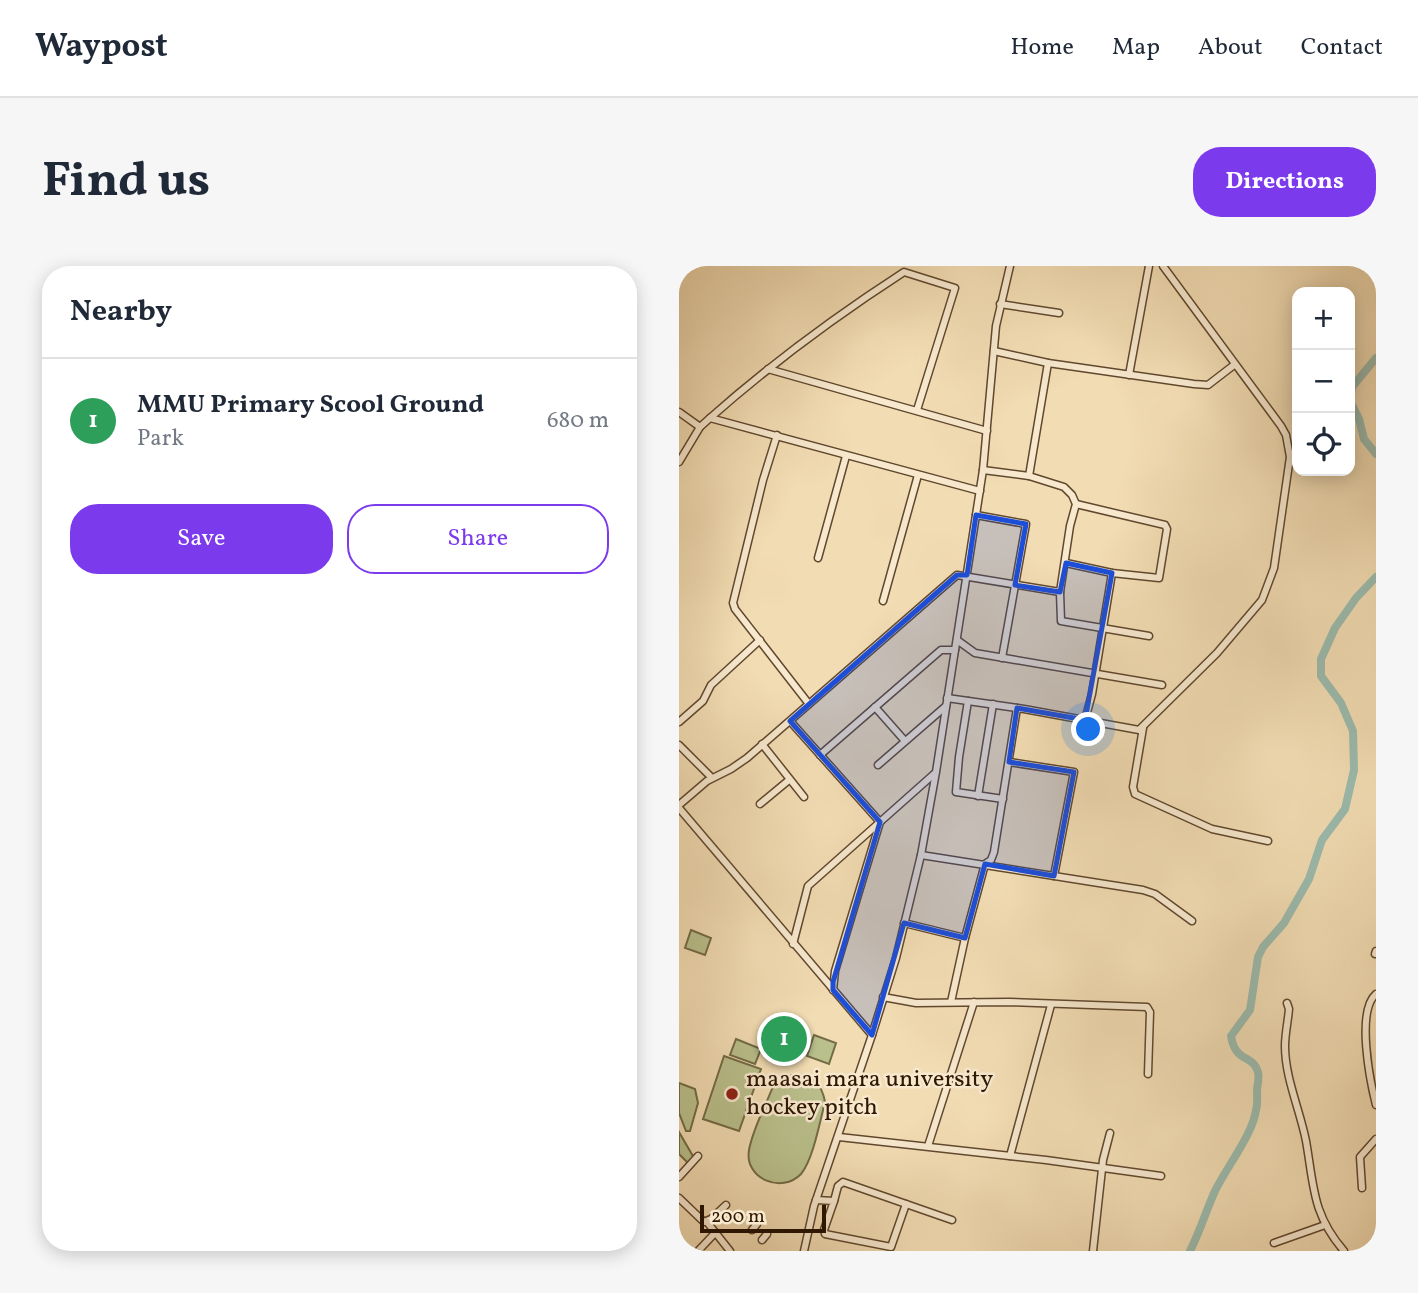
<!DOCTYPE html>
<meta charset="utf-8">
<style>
:root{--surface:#fff;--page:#f6f6f7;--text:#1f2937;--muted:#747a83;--line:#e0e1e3;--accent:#7c3aed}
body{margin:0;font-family:Vollkorn,serif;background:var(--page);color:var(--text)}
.controls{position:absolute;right:21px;top:21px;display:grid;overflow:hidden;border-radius:14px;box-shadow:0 4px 18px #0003}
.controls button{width:63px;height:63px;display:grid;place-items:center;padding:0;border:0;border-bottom:2px solid var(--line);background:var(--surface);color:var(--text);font:35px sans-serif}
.scale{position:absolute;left:21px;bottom:18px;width:126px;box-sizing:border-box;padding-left:7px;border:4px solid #2f1702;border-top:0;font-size:19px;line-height:24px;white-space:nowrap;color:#2f1702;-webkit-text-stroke:5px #f7e8ce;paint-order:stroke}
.you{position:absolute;left:410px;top:464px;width:24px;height:24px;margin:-18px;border:5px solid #fff;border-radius:50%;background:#1a73e8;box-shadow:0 0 0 10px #1a73e833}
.badge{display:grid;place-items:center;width:46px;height:46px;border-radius:50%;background:var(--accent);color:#fff;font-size:23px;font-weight:700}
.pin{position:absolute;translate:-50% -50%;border:4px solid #fff;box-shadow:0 2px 7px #0006}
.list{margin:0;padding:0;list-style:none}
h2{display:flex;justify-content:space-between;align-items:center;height:91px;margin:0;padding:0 28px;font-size:30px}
h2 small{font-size:23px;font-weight:400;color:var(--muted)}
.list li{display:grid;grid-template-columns:46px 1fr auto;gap:21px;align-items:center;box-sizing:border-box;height:126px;padding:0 28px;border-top:2px solid var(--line)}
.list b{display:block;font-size:26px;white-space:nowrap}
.list p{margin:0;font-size:23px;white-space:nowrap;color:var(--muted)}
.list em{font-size:23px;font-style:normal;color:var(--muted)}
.actions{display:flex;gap:14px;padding:21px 28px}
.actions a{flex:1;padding:16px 0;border:2px solid var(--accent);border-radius:28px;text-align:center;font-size:24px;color:var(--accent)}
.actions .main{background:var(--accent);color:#fff}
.icon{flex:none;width:38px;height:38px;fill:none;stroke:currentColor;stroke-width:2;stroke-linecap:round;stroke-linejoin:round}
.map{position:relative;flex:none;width:697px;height:985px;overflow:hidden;border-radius:28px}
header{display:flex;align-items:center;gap:42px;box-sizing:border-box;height:98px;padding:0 35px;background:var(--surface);border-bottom:2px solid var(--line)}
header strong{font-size:33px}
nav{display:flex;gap:38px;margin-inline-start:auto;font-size:24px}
.intro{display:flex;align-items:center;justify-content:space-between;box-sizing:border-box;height:168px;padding:0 42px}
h1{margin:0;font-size:49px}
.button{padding:18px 32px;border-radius:28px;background:var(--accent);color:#fff;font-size:24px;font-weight:700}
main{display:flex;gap:42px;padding:0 42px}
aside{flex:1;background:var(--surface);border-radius:28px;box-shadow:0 4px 18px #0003}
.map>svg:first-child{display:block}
.park{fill:#bac08c;stroke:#746c47;stroke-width:2}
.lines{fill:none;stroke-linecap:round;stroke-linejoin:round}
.river{stroke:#9bbbae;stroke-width:8}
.minor-casing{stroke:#60482e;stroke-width:9}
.minor{stroke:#f7e8ce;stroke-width:6}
.marked{fill:#1d4ed8;fill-opacity:0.2;stroke:#1d4ed8;stroke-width:5;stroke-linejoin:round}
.poi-dot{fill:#8f2418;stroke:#f7e8ce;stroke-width:2.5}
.labels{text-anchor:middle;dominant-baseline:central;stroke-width:5;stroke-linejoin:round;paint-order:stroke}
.poi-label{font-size:24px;fill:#2f1702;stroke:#f7e8ce;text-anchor:start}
</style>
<header>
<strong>Waypost</strong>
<nav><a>Home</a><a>Map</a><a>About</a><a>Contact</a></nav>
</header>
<div class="intro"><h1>Find us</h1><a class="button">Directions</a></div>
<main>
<aside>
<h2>Nearby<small></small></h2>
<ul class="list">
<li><span class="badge" style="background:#2e9e5b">1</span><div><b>MMU Primary Scool Ground</b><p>Park</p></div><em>680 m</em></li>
</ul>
<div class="actions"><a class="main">Save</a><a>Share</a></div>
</aside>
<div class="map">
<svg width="697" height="985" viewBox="0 0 697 985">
<rect width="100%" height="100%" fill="#f2dcb3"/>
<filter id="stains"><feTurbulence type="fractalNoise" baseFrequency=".00286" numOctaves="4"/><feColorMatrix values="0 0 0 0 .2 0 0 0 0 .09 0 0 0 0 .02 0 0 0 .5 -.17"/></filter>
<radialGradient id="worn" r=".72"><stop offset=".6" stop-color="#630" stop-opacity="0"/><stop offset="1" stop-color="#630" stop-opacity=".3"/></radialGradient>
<g class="park">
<path d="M12 664 32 672 26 689 6 682Z"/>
<path d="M96 755 124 765 115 791 87 782Z"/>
<path d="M135 769 157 777 150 798 128 790Z"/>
<path d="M57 773 82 783 76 798 51 789Z"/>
<path d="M45 790 82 803 60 865 24 853Z"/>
<path d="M117 808C135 810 143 819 146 836 141 855 134 894 122 908 103 928 65 913 70 884 74 862 87 839 95 818L101 813Z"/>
<path d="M0 817 16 823 19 837 11 865H7L0 847Z"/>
<path d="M0 866 15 892 10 898 0 888Z"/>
</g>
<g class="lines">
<g class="river">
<path d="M697 92 673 121 671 135 680 153 685 173 697 188"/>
<path d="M511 985C521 965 527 945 536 925 547 902 574 868 577 844 579 837 578 830 578 823 579 818 580 811 579 806 574 788 556 797 552 770L571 744 579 691 584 681 605 657 630 613 643 574 666 543 675 504 674 465 662 437 642 410V393L656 362 677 332 697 311"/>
</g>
<defs>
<g id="minor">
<path d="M321 38 380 47"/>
<path d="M315 85 369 97 515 118 529 119 555 99"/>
<path d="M89 103 308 165"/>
<path d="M450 109 470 0"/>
<path d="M0 146 21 161"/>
<path d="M31 152C92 98 157 50 225 6L276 22 238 144"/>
<path d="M98 169 84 214 54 337 56 343 130 438"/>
<path d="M0 196 21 161 31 152 301 225"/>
<path d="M304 204 350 210 385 221 393 229 397 238 391 260 381 326 382 355 470 370"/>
<path d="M350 210 369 97"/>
<path d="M297 249 347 258 323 392"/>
<path d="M139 292 167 190"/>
<path d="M387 297 433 307 480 312 488 263 486 259 397 238"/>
<path d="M204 335 239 209"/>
<path d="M278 374 296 387 483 419"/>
<path d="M268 432 345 443 460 464 538 387 583 334 595 302 611 191 607 169 602 160 484 0"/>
<path d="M289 435 280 491 277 526 324 533"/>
<path d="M196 441 226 475"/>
<path d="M406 454 413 428 433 307"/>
<path d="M111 455 201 556 156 705 154 724"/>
<path d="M0 456 24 435 32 419 81 374"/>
<path d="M464 462 454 521 456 528 533 563 589 575"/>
<path d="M83 478 125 531"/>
<path d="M0 479 33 512"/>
<path d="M141 489 262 384H276"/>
<path d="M330 496 395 506 375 610"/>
<path d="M199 499 267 440"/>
<path d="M299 530 314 438"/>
<path d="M81 538 110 514"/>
<path d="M0 539 28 515 52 503 68 492 278 309 381 326"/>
<path d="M0 542 193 769 135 940 125 985"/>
<path d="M242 589 464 624 476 628 513 655"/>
<path d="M225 657 286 672"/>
<path d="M114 678 129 620 255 508"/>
<path d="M696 688 697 685"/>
<path d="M697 728C677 745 691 815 697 839"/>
<path d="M204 731 237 737 330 736 468 741 471 746 469 808"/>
<path d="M272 736 286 672 306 598 312 594 315 586 338 442"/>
<path d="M608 737 610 743C609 755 606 768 606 780 606 812 621 844 627 875 635 920 633 948 665 985"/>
<path d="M193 769 217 692 242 589 257 506 304 204 317 60 331 0"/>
<path d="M160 871 367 894 482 910"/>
<path d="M249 880 295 736"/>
<path d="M331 890 372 739"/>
<path d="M0 911 19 890"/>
<path d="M683 922 681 891 697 873"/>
<path d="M0 932 25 956 32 953 47 939"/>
<path d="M137 934 155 935 145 964 146 968 212 981 227 938 273 954"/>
<path d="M155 935 159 920 164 916 227 938"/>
<path d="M28 956 51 985"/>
<path d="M73 964 78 958"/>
<path d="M83 974 88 968"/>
<path d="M0 976 10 985"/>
<path d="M595 977 646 959"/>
<path d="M19 985 36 967"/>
<path d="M414 985 424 894 431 867"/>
</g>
</defs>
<use href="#minor" class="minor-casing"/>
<use href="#minor" class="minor"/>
</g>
<path class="marked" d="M297 249 347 258 336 319 381 326 387 297 433 307 406 454 338 442 330 496 395 506 375 610 306 598 286 672 225 657 193 769 154 724V716L201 556 111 455 278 309H288Z"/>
<circle class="poi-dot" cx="53" cy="828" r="7"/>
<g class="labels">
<g class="poi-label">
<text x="67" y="814">maasai mara university<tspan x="67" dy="28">hockey pitch</tspan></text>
</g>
</g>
<rect width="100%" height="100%" filter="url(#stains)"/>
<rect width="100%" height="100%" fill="url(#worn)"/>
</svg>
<div class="controls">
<button>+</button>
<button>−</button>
<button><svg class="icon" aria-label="locate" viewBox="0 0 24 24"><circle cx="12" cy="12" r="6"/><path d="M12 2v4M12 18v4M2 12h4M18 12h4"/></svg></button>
</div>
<div class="scale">200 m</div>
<div class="you"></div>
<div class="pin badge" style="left:105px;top:773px;background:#2e9e5b">1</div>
</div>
</main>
